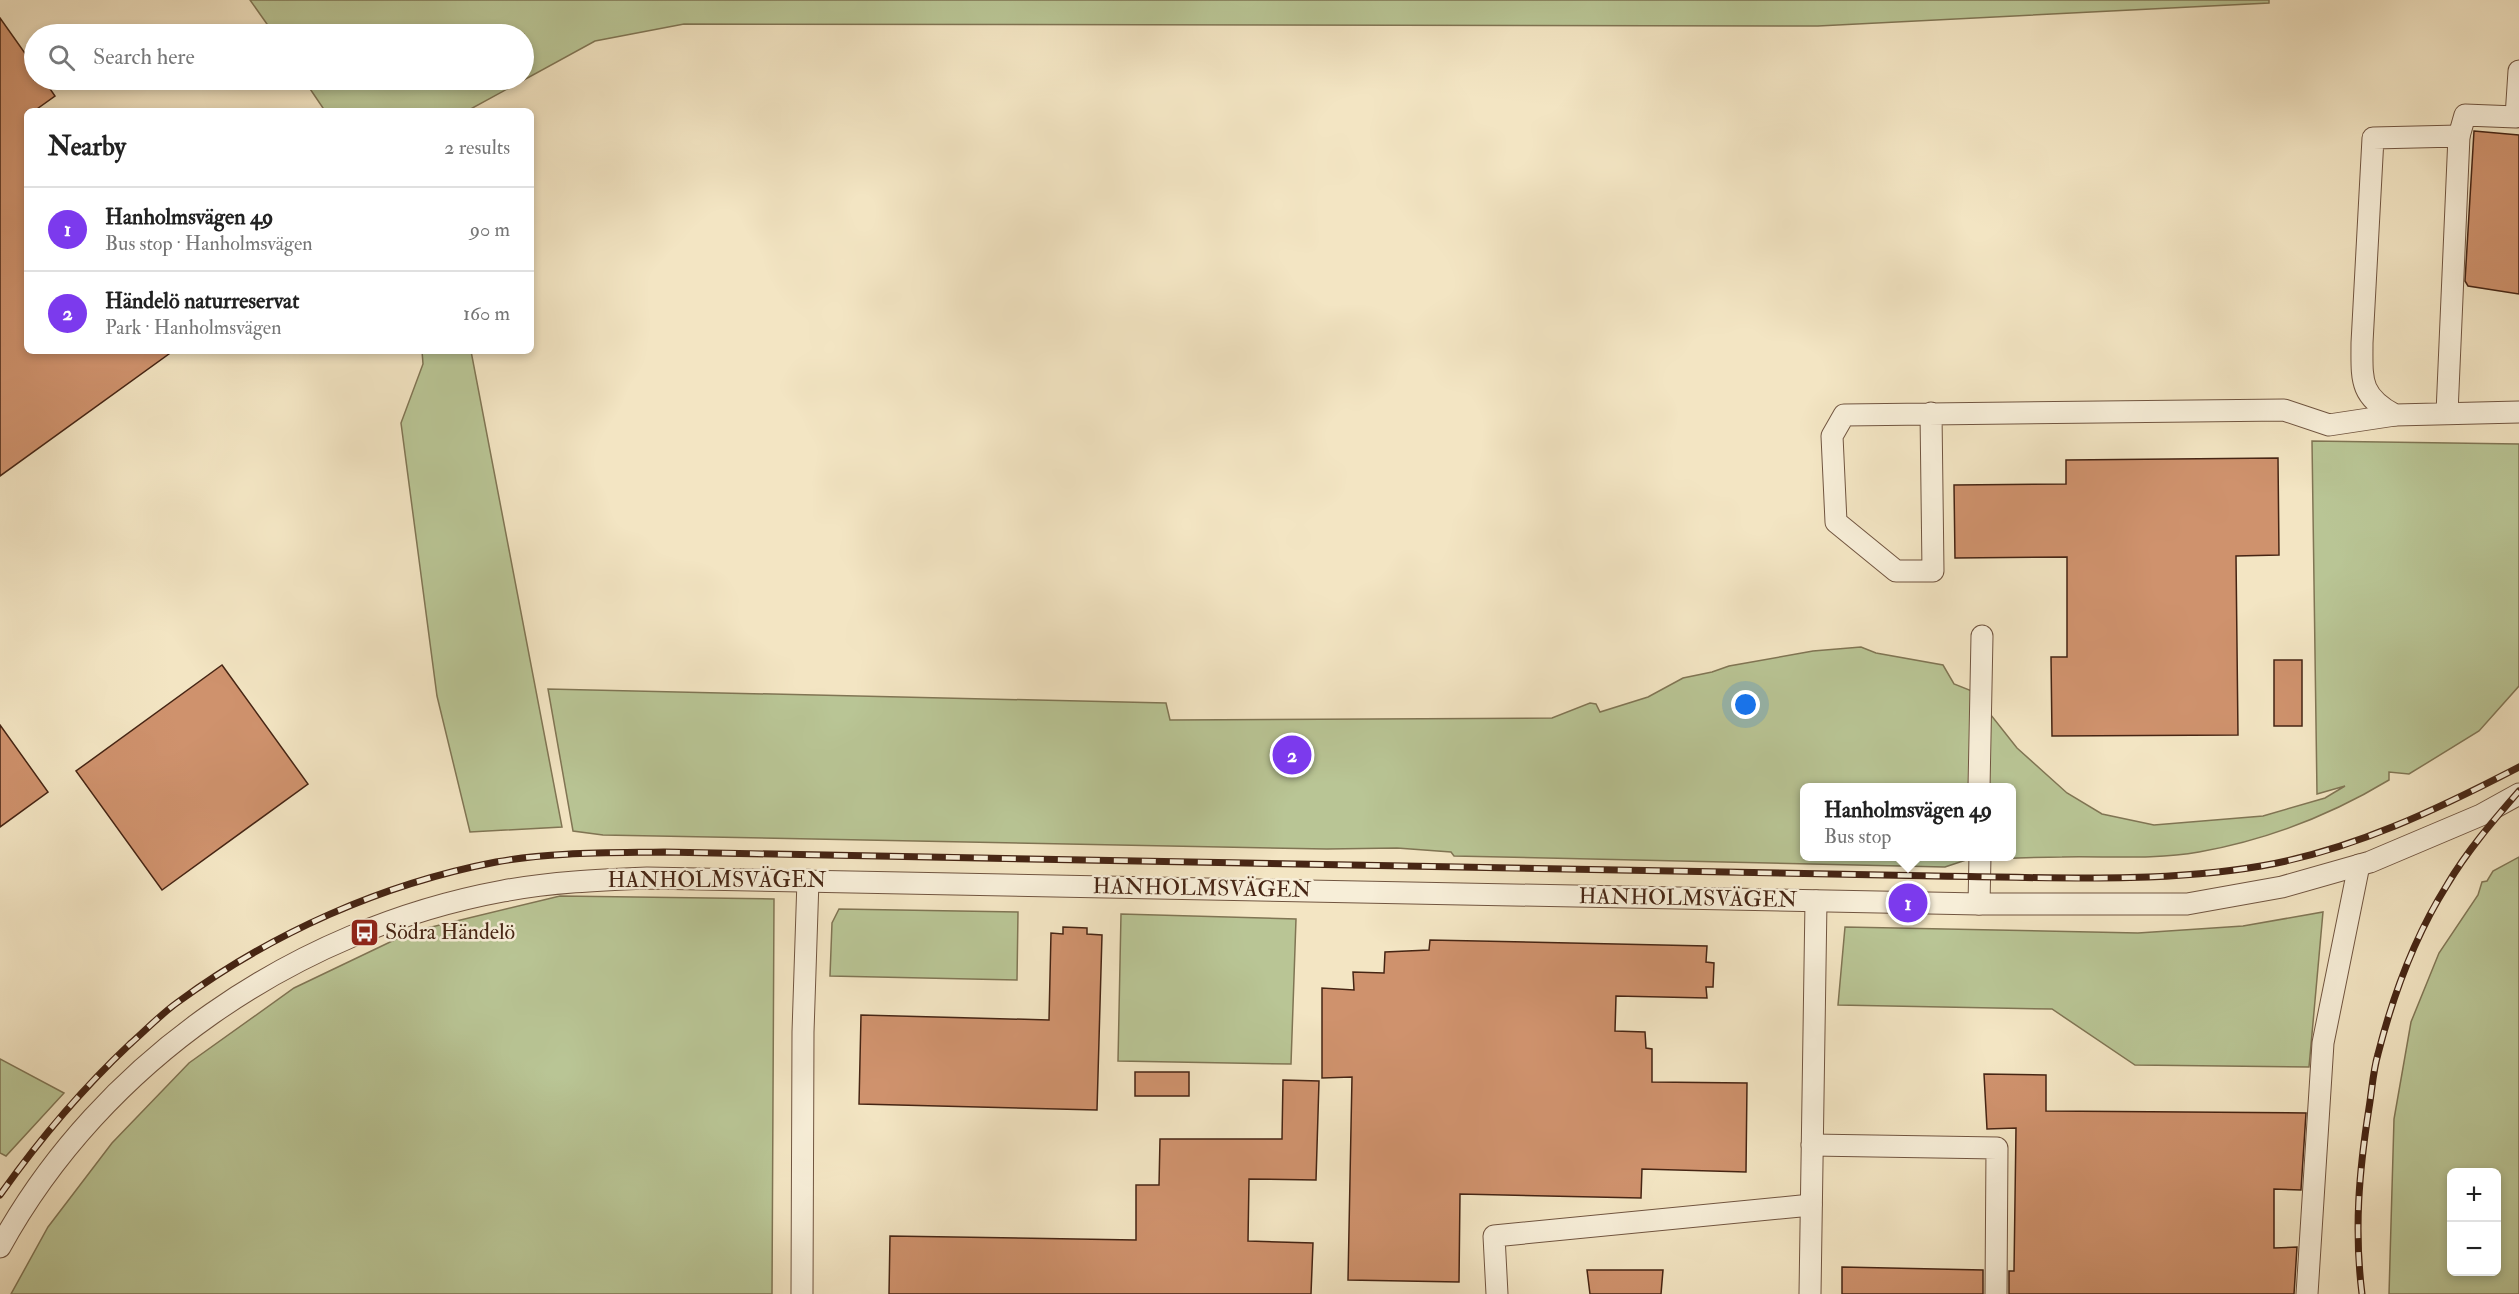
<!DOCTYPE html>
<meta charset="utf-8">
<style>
:root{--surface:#fff;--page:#f6f6f6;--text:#222;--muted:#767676;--line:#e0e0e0;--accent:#7c3aed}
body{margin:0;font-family:"IM FELL Double Pica",serif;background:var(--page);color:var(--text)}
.controls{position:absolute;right:18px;bottom:18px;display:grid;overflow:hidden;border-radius:9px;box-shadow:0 3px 9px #0003}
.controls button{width:54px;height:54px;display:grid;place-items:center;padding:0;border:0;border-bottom:2px solid var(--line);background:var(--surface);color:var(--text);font:30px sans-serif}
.you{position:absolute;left:1746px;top:705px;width:21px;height:21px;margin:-15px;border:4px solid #fff;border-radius:50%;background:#1a73e8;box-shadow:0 0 0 9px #1a73e833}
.badge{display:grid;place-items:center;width:39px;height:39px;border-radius:50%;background:var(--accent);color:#fff;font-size:20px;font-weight:700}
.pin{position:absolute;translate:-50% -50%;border:3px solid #fff;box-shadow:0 2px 6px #0006}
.popup{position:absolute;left:1800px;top:783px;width:216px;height:78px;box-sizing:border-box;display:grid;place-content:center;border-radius:9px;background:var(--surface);filter:drop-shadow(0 2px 4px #0005);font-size:20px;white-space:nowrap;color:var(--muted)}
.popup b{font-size:22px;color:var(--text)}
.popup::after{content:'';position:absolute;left:50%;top:100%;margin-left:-12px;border:12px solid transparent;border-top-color:var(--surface)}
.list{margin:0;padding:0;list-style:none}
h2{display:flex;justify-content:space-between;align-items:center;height:78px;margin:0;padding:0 24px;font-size:26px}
h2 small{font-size:20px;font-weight:400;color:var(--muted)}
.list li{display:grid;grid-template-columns:39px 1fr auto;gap:18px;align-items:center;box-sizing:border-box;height:84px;padding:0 24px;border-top:2px solid var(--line)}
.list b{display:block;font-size:22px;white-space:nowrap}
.list p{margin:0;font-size:20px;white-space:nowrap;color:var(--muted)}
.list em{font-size:20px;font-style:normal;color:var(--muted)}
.icon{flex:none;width:33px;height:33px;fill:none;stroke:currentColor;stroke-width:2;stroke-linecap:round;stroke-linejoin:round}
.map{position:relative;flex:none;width:2519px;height:1294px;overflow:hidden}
.search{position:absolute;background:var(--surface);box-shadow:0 3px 9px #0003;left:24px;top:24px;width:510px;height:66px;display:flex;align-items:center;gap:15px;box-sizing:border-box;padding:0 21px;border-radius:33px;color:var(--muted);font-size:22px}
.panel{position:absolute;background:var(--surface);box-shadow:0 3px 9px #0003;left:24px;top:108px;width:510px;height:246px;border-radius:9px}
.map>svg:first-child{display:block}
.green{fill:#b9c595;stroke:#807554;stroke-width:1.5;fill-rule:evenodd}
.building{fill:#cf926d;stroke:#462514;stroke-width:1.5}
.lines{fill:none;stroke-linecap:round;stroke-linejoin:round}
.minor-casing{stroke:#715540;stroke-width:23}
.minor{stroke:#f7eed8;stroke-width:21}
.rail-casing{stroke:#462514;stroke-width:7}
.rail{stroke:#f7eed8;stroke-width:4.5;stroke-dasharray:14;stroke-linecap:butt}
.labels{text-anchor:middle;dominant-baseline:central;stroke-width:5;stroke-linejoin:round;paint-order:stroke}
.street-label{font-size:22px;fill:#462514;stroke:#f7eed8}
.poi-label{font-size:22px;fill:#462514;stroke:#f7eed8;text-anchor:start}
</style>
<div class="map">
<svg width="2519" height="1294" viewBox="0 0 2519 1294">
<rect width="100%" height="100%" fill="#f3e5c3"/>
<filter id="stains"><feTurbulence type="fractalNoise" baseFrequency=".00333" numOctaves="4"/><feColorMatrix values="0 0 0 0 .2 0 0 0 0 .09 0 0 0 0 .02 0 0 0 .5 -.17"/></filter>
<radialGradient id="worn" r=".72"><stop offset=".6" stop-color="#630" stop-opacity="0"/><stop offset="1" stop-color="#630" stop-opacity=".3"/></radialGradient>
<g class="green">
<path d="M250 0H2269V3L1818 26 684 24 595 41 467 111H325L304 80H524V34H274Z"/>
<path d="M422 351H471L562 827 470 832 437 696 401 423 423 364Z"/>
<path d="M2312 441 2519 444V686L2479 731 2409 774 2389 772V780C2331 815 2266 840 2199 852 2154 860 2107 856 2062 857 2030 857 1998 859 1966 860L1945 867 1454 856 1451 852 1397 848 1327 849 603 835 573 831 548 689 1166 703 1170 720 1552 718 1590 703 1596 704 1600 712 1648 697 1683 678 1712 672 1729 666 1813 651 1861 647 1876 653 1943 665 1954 684 1972 691 2017 748 2067 793 2102 814 2154 825 2263 816 2325 798 2345 786 2317 794ZM1804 788H2012V856H1804Z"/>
<path d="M2519 857V1294H2389L2394 1119 2411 1022 2439 953 2478 895 2482 882 2487 881 2493 871ZM2496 1172V1272H2452V1172Z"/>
<path d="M560 896 774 899 772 1294H11L48 1227 112 1143 189 1063 294 988 411 932Z"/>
<path d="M839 909 1018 912 1017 980 830 976 832 923Z"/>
<path d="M2323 912 2309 1067 2135 1065 2052 1009 1838 1005 1845 927 2138 933 2243 926Z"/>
<path d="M1121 914 1296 919 1291 1064 1118 1061Z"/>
<path d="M0 1059 64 1093 6 1156 0 1153Z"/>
</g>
<g class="building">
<path d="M0 18 34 66V80H44L55 96 34 111H27V351H173L0 476Z"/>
<path d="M2474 131 2519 135V294L2468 286 2465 281Z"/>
<path d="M2278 458 2279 555 2236 556 2238 735 2052 736 2051 657H2067V557L1955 558 1954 485 2066 484V460Z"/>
<rect x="2274" y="660" width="28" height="66"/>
<path d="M222 665 308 784 162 890 76 771Z"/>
<path d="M0 725 48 792 0 827Z"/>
<path d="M1063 927 1087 928V934L1102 935 1097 1110 859 1104 861 1015 1049 1020 1051 933 1063 934Z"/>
<path d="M1430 940 1707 946 1706 962 1714 963 1713 987H1706L1707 998 1616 996 1615 1031 1645 1032 1646 1048 1652 1049V1082L1747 1083 1746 1172 1642 1169 1641 1198 1460 1194 1459 1282 1348 1280 1352 1077 1322 1078V988L1354 990 1353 972 1384 973 1385 952 1429 950Z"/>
<rect x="1135" y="1072" width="54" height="24"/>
<path d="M1984 1074 2046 1075V1111L2306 1113 2301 1190 2274 1189V1248L2297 1247 2294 1294H2009V1271H2014L2016 1128 1987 1129Z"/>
<path d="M1283 1080 1319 1081 1316 1180 1249 1179 1248 1241 1313 1243 1311 1294H889L890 1236 1136 1240V1185H1159L1160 1139H1282Z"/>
<path d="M1842 1267 1983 1270V1294H1842Z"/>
<path d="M1587 1270H1663L1661 1294H1590Z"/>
</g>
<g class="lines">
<defs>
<g id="minor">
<path d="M2459 136 2465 115 2516 117 2519 71"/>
<path d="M1931 413 1933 571H1896L1836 522 1832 436 1844 415 2284 410 2329 425 2395 415"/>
<path d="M2447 413 2459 136 2373 138 2362 343C2362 379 2359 396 2395 415L2519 412"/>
<path d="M1979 788 1982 636"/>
<path d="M1979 904 1980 856"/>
<path d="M1812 1145 1997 1148 1996 1294"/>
<path d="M0 1247C102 1061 296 929 503 891 551 882 599 880 647 878L1979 904H2187L2282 887 2370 862 2481 815 2519 794"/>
<path d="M802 1294 803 1032 808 880"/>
<path d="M1497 1294 1494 1236 1811 1205"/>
<path d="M1810 1294 1816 901"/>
<path d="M2307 1294 2323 1043 2359 865"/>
</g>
</defs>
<use href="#minor" class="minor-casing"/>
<use href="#minor" class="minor"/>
<defs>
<g id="rail">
<path d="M0 1195C39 1140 81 1090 130 1044 146 1030 161 1014 178 1002 272 933 382 884 496 862 551 852 608 853 664 852L1935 876C2043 877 2155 884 2261 866 2353 850 2438 809 2519 767"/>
<path d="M2362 1294C2354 1229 2359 1172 2369 1108 2372 1090 2373 1071 2378 1054 2393 995 2415 936 2447 885 2467 851 2493 821 2519 791"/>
</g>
</defs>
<use href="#rail" class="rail-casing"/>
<use href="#rail" class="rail"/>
</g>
<defs>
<symbol id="bus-square" viewBox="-11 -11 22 22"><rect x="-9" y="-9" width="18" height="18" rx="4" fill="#8f2418" stroke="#f7eed8"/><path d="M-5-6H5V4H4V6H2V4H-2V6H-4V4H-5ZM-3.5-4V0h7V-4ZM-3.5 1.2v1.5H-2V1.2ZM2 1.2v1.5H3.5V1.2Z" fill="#fff"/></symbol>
</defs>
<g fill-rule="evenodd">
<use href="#bus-square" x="348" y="916" width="33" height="33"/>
</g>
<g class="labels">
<g class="street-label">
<text x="717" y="880">HANHOLMSVÄGEN</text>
<text transform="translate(1202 888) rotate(1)">HANHOLMSVÄGEN</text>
<text transform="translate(1688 898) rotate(1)">HANHOLMSVÄGEN</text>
</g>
<g class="poi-label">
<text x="385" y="932">Södra Händelö</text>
</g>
</g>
<rect width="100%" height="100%" filter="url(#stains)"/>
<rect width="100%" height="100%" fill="url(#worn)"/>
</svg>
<div class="controls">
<button>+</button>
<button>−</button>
</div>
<div class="you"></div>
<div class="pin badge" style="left:1908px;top:903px">1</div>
<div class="popup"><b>Hanholmsvägen 49</b>Bus stop</div>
<div class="pin badge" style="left:1292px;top:755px">2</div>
<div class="search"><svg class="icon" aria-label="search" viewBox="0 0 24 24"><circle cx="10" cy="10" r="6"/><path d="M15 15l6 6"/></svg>Search here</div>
<section class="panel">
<h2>Nearby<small>2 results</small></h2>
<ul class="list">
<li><span class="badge">1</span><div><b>Hanholmsvägen 49</b><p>Bus stop · Hanholmsvägen</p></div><em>90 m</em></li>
<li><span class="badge">2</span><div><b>Händelö naturreservat</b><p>Park · Hanholmsvägen</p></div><em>160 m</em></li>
</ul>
</section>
</div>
